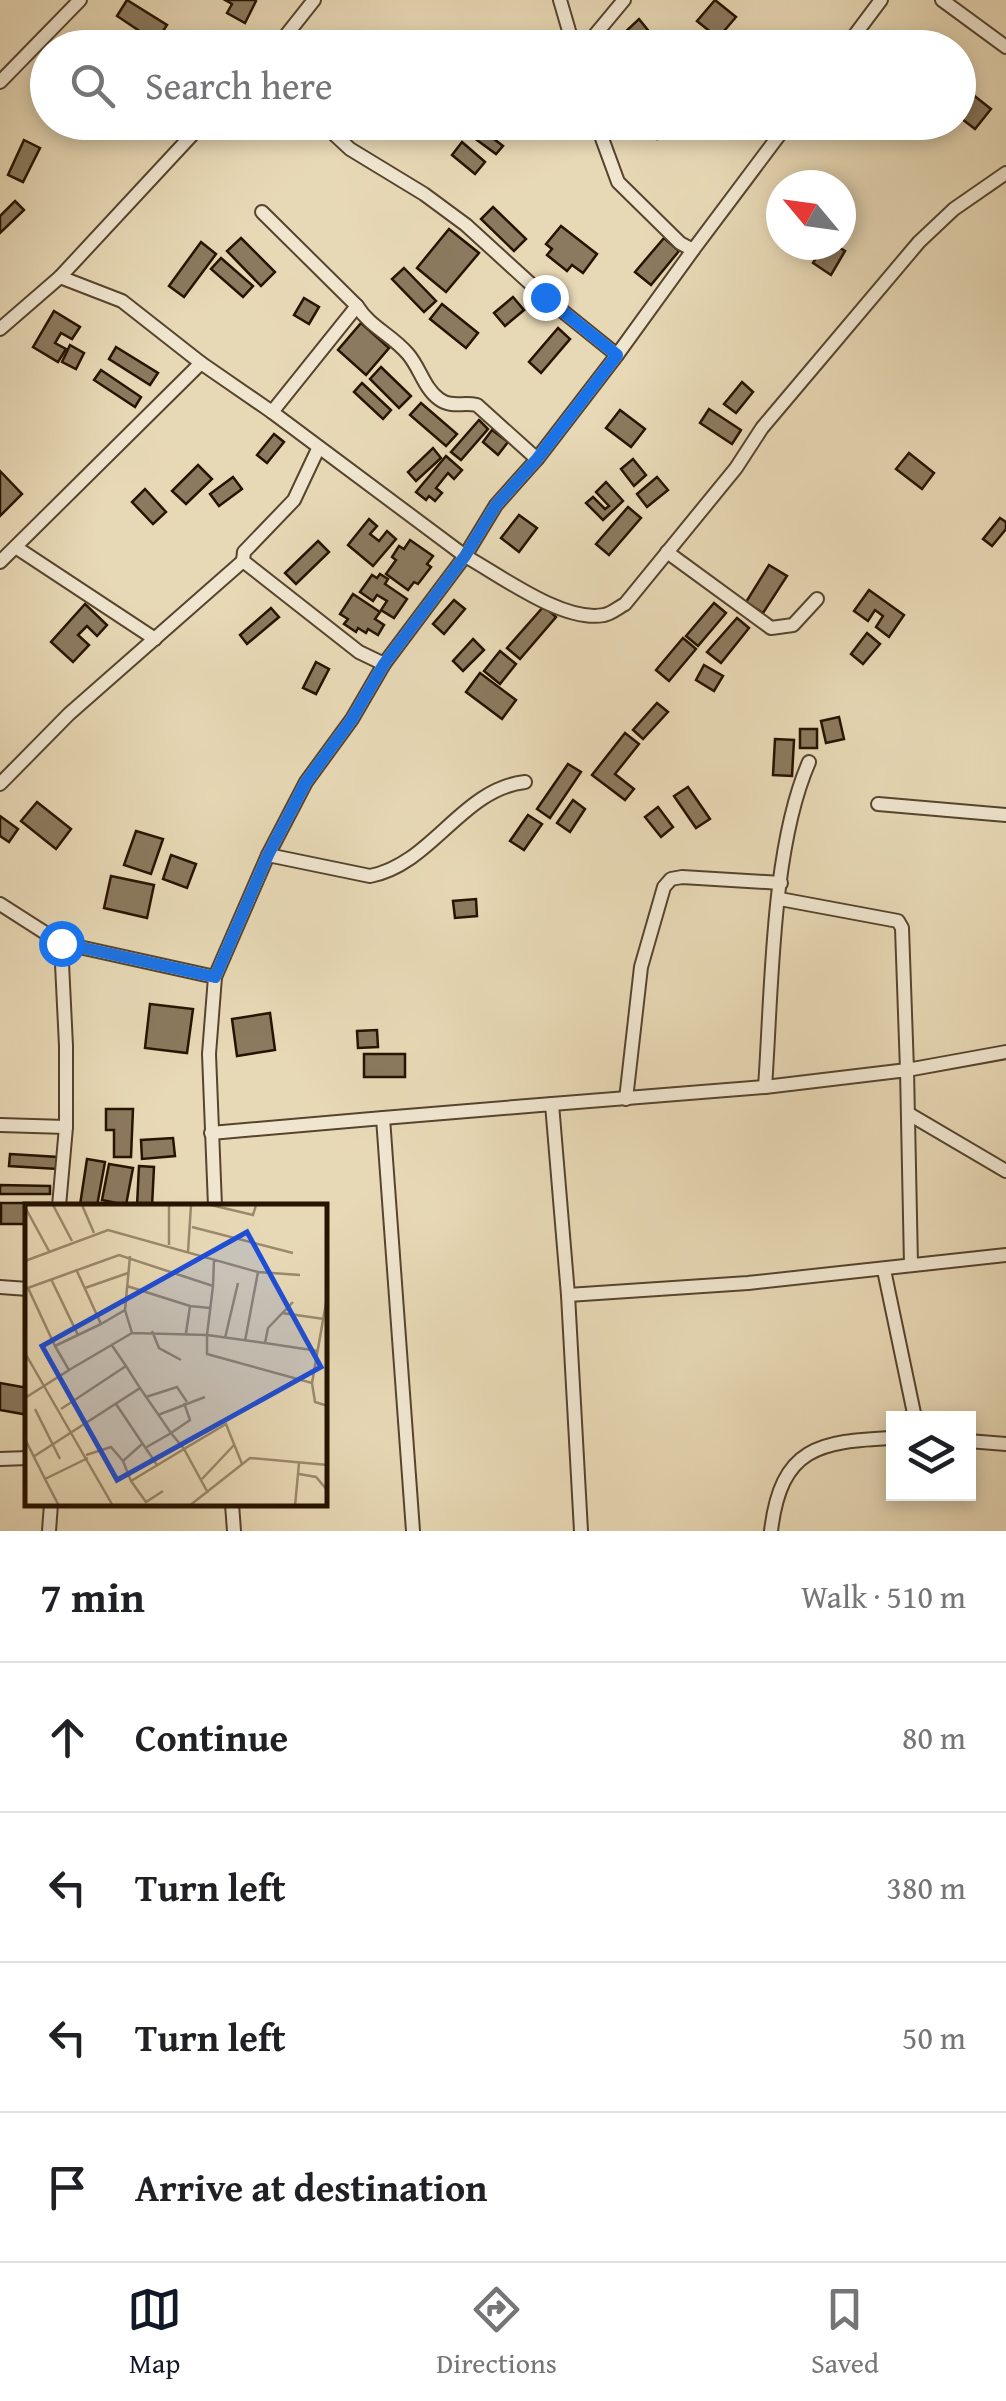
<!DOCTYPE html>
<meta charset="utf-8">
<style>
:root{--surface:#fff;--page:#f6f6f6;--text:#202124;--muted:#757577;--line:#e0e0e0;--accent:#111827}
body{margin:0;font-family:"Gentium Book Plus",serif;background:var(--page);color:var(--text)}
.controls{position:absolute;right:30px;bottom:30px;display:grid;overflow:hidden;border-radius:0px;box-shadow:0 5px 15px #0003}
.controls button{width:90px;height:90px;display:grid;place-items:center;padding:0;border:0;border-bottom:2px solid var(--line);background:var(--surface);color:var(--text);font:50px sans-serif}
.compass{position:absolute;left:766px;top:170px;width:90px;height:90px;border-radius:50%;background:var(--surface);box-shadow:0 5px 15px #0003;rotate:299deg}
.stop{position:absolute;width:30px;height:30px;margin:-22px;border:8px solid #1a73e8;border-radius:50%;background:#fff}
.stop.end{background:#1a73e8;border-color:#fff;box-shadow:0 2px 10px #0008}
.list{margin:0;padding:0;list-style:none}
h2{display:flex;justify-content:space-between;align-items:center;height:130px;margin:0;padding:0 40px;font-size:42px}
h2 small{font-size:32px;font-weight:400;color:var(--muted)}
.list li{display:grid;grid-template-columns:65px 1fr auto;gap:30px;align-items:center;box-sizing:border-box;height:150px;padding:0 40px;border-top:2px solid var(--line)}
.list b{display:block;font-size:38px;white-space:nowrap}
.list em{font-size:32px;font-style:normal;color:var(--muted)}
.icon{flex:none;width:55px;height:55px;fill:none;stroke:currentColor;stroke-width:2;stroke-linecap:round;stroke-linejoin:round}
.map{position:relative;flex:none;width:1006px;height:1531px;overflow:hidden}
.search{position:absolute;background:var(--surface);box-shadow:0 5px 15px #0003;left:30px;right:30px;top:30px;height:110px;display:flex;align-items:center;gap:25px;box-sizing:border-box;padding:0 35px;border-radius:55px;color:var(--muted);font-size:38px}
.sheet{height:730px;background:var(--surface)}
nav{display:flex;justify-content:space-around;align-items:center;box-sizing:border-box;height:140px;border-top:2px solid var(--line);background:var(--surface);font-size:28px;color:var(--muted)}
nav a{display:grid;justify-items:center;gap:5px}
nav .on{color:var(--accent)}
.map>svg:first-child{display:block}
.building{fill:#8b7a5f;stroke:#261300;stroke-width:2.5}
.lines{fill:none;stroke-linecap:round;stroke-linejoin:round}
.minor-casing{stroke:#56442e;stroke-width:16}
.minor{stroke:#f0e6d0;stroke-width:12}
.route{stroke:#1a73e8;stroke-width:12}
.inset-road{fill:none;stroke:#9a8a6d;stroke-width:2.5}
.view{fill:#1d4ed8;fill-opacity:0.15;stroke:#1d4ed8;stroke-width:5}
.inset-edge{fill:none;stroke:#261300;stroke-width:5}
</style>
<div class="map">
<svg width="1006" height="1531" viewBox="0 0 1006 1531">
<rect width="100%" height="100%" fill="#e8d9b6"/>
<filter id="stains"><feTurbulence type="fractalNoise" baseFrequency=".002" numOctaves="4"/><feColorMatrix values="0 0 0 0 .2 0 0 0 0 .09 0 0 0 0 .02 0 0 0 .5 -.17"/></filter>
<radialGradient id="worn" r=".72"><stop offset=".6" stop-color="#630" stop-opacity="0"/><stop offset="1" stop-color="#630" stop-opacity=".3"/></radialGradient>
<g class="building">
<path d="M127 0 167 25 156 42 117 16Z"/>
<path d="M225 0H255L256 1 245 23 227 13 232 4Z"/>
<path d="M715 0 736 17 718 38 697 21Z"/>
<path d="M639 19 651 34 636 48H608Z"/>
<path d="M958 83 991 109 975 129 958 116Z"/>
<path d="M635 122H665L667 124 657 139Z"/>
<path d="M473 123 503 146 496 154 466 132Z"/>
<path d="M24 140 40 148 23 182 8 175Z"/>
<path d="M462 142 485 162 475 174 452 155Z"/>
<path d="M15 201 24 210 0 233V216Z"/>
<path d="M493 207 526 239 514 251 481 219Z"/>
<path d="M561 226 597 254 583 273 572 265 567 271 547 255 552 249 546 244Z"/>
<path d="M449 229 479 253 446 292 417 268Z"/>
<path d="M241 238 275 272 261 286 227 251Z"/>
<path d="M664 238 679 251 651 285 635 272Z"/>
<path d="M201 242 216 254 184 297 169 286Z"/>
<path d="M824 245H835L845 251 831 275 813 263Z"/>
<path d="M221 258 253 286 243 297 211 269Z"/>
<path d="M404 268 436 301 424 312 392 279Z"/>
<path d="M513 297 524 310 505 326 494 313Z"/>
<path d="M304 298 319 307 309 324 294 315Z"/>
<path d="M442 304 478 333 466 348 430 319Z"/>
<path d="M54 311 80 327 72 339 61 333 55 343 66 349 58 362 33 347Z"/>
<path d="M361 323 389 348 366 375 338 350Z"/>
<path d="M558 328 570 339 541 373 529 362Z"/>
<path d="M70 345 84 353 76 369 62 362Z"/>
<path d="M116 347 158 373 150 385 109 359Z"/>
<path d="M381 367 411 396 399 408 370 379Z"/>
<path d="M101 370 141 397 135 407 94 380Z"/>
<path d="M742 382 753 392 736 413 724 404Z"/>
<path d="M362 383 391 410 383 419 354 392Z"/>
<path d="M421 403 457 434 446 446 410 415Z"/>
<path d="M709 409 741 430 732 444 700 423Z"/>
<path d="M620 410 645 429 631 447 606 428Z"/>
<path d="M479 420 488 429 461 460 451 452Z"/>
<path d="M492 430 508 442 498 455 483 442Z"/>
<path d="M274 434 284 442 267 463 257 455Z"/>
<path d="M433 448 441 458 416 481 408 472Z"/>
<path d="M909 453 934 473 922 489 896 469Z"/>
<path d="M446 456 462 470 454 479 448 473 436 488 442 493 435 501 429 496 426 500 416 492Z"/>
<path d="M633 459 646 475 634 486 621 469Z"/>
<path d="M198 465 212 479 186 504 172 491Z"/>
<path d="M0 471 22 494 0 516Z"/>
<path d="M233 477 242 489 219 506 210 494Z"/>
<path d="M657 477 668 490 647 507 637 494Z"/>
<path d="M606 482 623 501 603 520 586 503 593 497 605 509 609 506 596 492Z"/>
<path d="M145 489 166 512 153 524 132 502Z"/>
<path d="M628 507 641 518 609 555 596 544Z"/>
<path d="M519 515 537 528 519 552 501 538Z"/>
<path d="M1000 518 1006 522V529L992 546 983 539Z"/>
<path d="M369 519 377 526 370 534 379 541 387 531 396 539 373 566 348 545Z"/>
<path d="M410 540 433 556 427 564 431 567 418 584 414 582 408 590 386 574 396 560 392 557 399 546 404 549Z"/>
<path d="M318 541 329 552 296 584 285 573Z"/>
<path d="M769 565 787 576 763 613 746 602Z"/>
<path d="M380 574 388 579 385 584 407 599 394 618 381 610 387 601 377 595 373 601 360 592 372 575 377 578Z"/>
<path d="M869 590 904 615 889 637 876 627 883 616 875 610 868 621 854 611Z"/>
<path d="M353 594 380 612 375 619 384 625 378 635 368 629 366 633 358 628 356 632 344 624 348 619 340 614Z"/>
<path d="M454 600 465 609 444 634 433 624Z"/>
<path d="M714 603 726 613 698 646 686 636Z"/>
<path d="M85 604 107 625 97 636 87 626 78 635 89 645 73 662 51 642Z"/>
<path d="M544 606 556 617 520 659 507 648Z"/>
<path d="M271 608 279 617 247 644 240 635Z"/>
<path d="M737 618 749 628 721 663 707 652Z"/>
<path d="M867 633 880 644 863 664 851 654Z"/>
<path d="M683 638 696 649 669 681 656 670Z"/>
<path d="M473 639 484 650 463 671 453 661Z"/>
<path d="M500 651 516 664 500 684 484 671Z"/>
<path d="M316 662 329 669 316 694 303 688Z"/>
<path d="M704 665 723 676 714 691 696 680Z"/>
<path d="M480 673 516 700 502 719 466 692Z"/>
<path d="M657 703 668 712 643 739 633 730Z"/>
<path d="M839 717 844 739 826 743 821 721Z"/>
<rect x="800" y="729" width="17" height="19"/>
<path d="M625 733 639 744 615 774 634 789 625 800 592 775Z"/>
<path d="M775 739 794 740 792 776 773 775Z"/>
<path d="M568 764 581 772 550 818 537 809Z"/>
<path d="M688 787 710 819 696 828 674 796Z"/>
<path d="M573 800 585 809 570 832 557 823Z"/>
<path d="M37 802 71 829 56 849 21 821Z"/>
<path d="M658 807 673 827 661 837 645 817Z"/>
<path d="M528 815 542 824 524 850 510 841Z"/>
<path d="M0 816 18 829 9 842 0 836Z"/>
<path d="M136 831 163 839 151 874 124 865Z"/>
<path d="M171 855 196 864 187 888 163 879Z"/>
<path d="M111 876 154 885 147 918 104 908Z"/>
<path d="M476 899 477 916 455 918 453 901Z"/>
<path d="M150 1004 193 1009 187 1053 145 1048Z"/>
<path d="M270 1013 275 1050 237 1056 232 1019Z"/>
<path d="M377 1030 378 1047 358 1048 357 1031Z"/>
<rect x="364" y="1054" width="41" height="23"/>
<path d="M106 1109H133L131 1157H114V1130H106Z"/>
<path d="M173 1138 175 1156 142 1159 141 1140Z"/>
<path d="M10 1154 58 1157 57 1169 9 1166Z"/>
<path d="M87 1159 105 1162 97 1206 80 1205Z"/>
<path d="M109 1164 133 1168 126 1205 102 1200Z"/>
<path d="M139 1166 154 1167 152 1206H137Z"/>
<path d="M0 1185 50 1186V1194H0Z"/>
<path d="M1 1203H49L48 1206H28V1224H1Z"/>
<path d="M0 1383 28 1388V1415L0 1410Z"/>
</g>
<g class="lines">
<defs>
<g id="minor">
<path d="M560 0 574 48"/>
<path d="M942 0 1006 47"/>
<path d="M276 48 314 0"/>
<path d="M584 48 624 0"/>
<path d="M845 48 881 0"/>
<path d="M0 82 80 0"/>
<path d="M321 122 350 149 424 194 466 225 545 297 617 355"/>
<path d="M596 122 618 182 680 243 693 250 617 355 537 459 496 505 465 556C500 575 563 623 604 615 611 614 619 607 625 604L736 468 762 428 919 242 954 209 1006 173"/>
<path d="M262 212 357 306C370 327 392 335 408 354 420 368 424 388 439 399 451 408 463 402 477 405L537 459"/>
<path d="M693 250 789 122"/>
<path d="M0 329 60 277 204 122"/>
<path d="M201 363 272 412 465 556 384 664 352 719 306 782 268 855 215 977"/>
<path d="M272 412 357 306"/>
<path d="M318 449 294 500 244 552 243 561 359 652 384 664"/>
<path d="M17 548 155 639"/>
<path d="M667 552 771 628 793 625 817 599"/>
<path d="M0 562 201 363 122 301 60 277"/>
<path d="M0 784 69 714 243 561"/>
<path d="M878 804 1006 815"/>
<path d="M268 855 370 876C432 864 462 789 525 782"/>
<path d="M780 899 898 921 902 928 907 1070 1006 1052"/>
<path d="M0 904 61 943 66 1046V1127L0 1125"/>
<path d="M61 943 215 977 209 1054 215 1206"/>
<path d="M765 1087C772 991 771 849 809 762"/>
<path d="M626 1099 641 967 664 887 671 879 682 877 781 883"/>
<path d="M552 1104 765 1087 907 1070 911 1265"/>
<path d="M909 1114 1006 1171"/>
<path d="M383 1118 552 1104 568 1295 581 1531"/>
<path d="M211 1133 383 1118 413 1531"/>
<path d="M59 1206 66 1127"/>
<path d="M884 1270 915 1418"/>
<path d="M0 1287 28 1289"/>
<path d="M568 1295 748 1283 1006 1255"/>
<path d="M968 1441 1006 1444"/>
<path d="M0 1459 28 1458"/>
<path d="M232 1504 234 1531"/>
<path d="M49 1531 51 1504"/>
<path d="M771 1531C781 1447 819 1441 894 1438"/>
</g>
</defs>
<use href="#minor" class="minor-casing"/>
<use href="#minor" class="minor"/>
</g>
<g class="lines">
<path class="route" d="M61 943 215 977 268 855 306 782 352 719 384 664 465 556 496 505 537 459 617 355 545 297"/>
</g>
<g transform="translate(25 1204)">
<rect width="302" height="302" fill="#e8d9b6"/>
<path class="inset-road" d="M28 1 47 37M57 1 69 29M144 1V41M186 1 228 11 231 1M0 3 24 47M167 23 268 49M163 48 166 1M0 57 83 26 233 68 275 71M51 65 76 120 100 106 105 52M26 75 53 131 76 120M102 82 165 102M3 84 30 142 53 131M60 84 103 69M0 85 94 51 188 82 189 56M268 98 243 124 240 139 182 131V150L287 179 290 198 303 202M257 109 299 115M127 127 134 144 156 156M107 129 182 131 188 82M161 129 165 102 185 104M200 134 213 79M220 137 233 68M240 139 293 147M0 149 88 302M44 166 107 129 100 106M287 179 301 99M115 184 146 229 120 244M121 193 152 183 162 198M0 194 44 166 30 142M91 200 132 261M10 205 35 255M36 205 101 162 86 140M133 211 180 193M0 235 20 275M61 251 86 243 98 257 117 240M8 253 115 184 101 162M98 257 106 277 159 245 146 229 165 216 159 199M274 270 291 273 303 287M177 275 209 241M106 277 121 298 138 287M183 289 159 245 201 220 217 260M34 302 20 275 63 254M164 302 225 254 303 261M270 302 274 259"/>
<path class="view" d="M222 28 296 163 92 276 17 142Z"/>
<rect width="302" height="302" class="inset-edge"/>
</g>
<rect width="100%" height="100%" filter="url(#stains)"/>
<rect width="100%" height="100%" fill="url(#worn)"/>
</svg>
<div class="controls">
<button><svg class="icon" aria-label="layers" viewBox="0 0 24 24"><path d="M12 4l9 5-9 5-9-5zM3 14l9 5 9-5"/></svg></button>
</div>
<svg class="compass" viewBox="-18 -18 36 36"><path d="M0-13l5 13h-10z" fill="#e53935"/><path d="M0 13l5-13h-10z" fill="#757577"/></svg>
<div class="stop" style="left:61px;top:943px"></div>
<div class="stop end" style="left:545px;top:297px"></div>
<div class="search"><svg class="icon" aria-label="search" viewBox="0 0 24 24"><circle cx="10" cy="10" r="6"/><path d="M15 15l6 6"/></svg>Search here</div>
</div>
<section class="sheet">
<h2>7 min<small>Walk · 510 m</small></h2>
<ul class="list">
<li><svg class="icon" aria-label="ahead" viewBox="0 0 24 24"><path d="M12 20V5M6 11l6-6 6 6"/></svg><div><b>Continue</b></div><em>80 m</em></li>
<li><svg class="icon" aria-label="left" viewBox="0 0 24 24"><path d="M17 20v-9H6M10 6l-5 5 5 5"/></svg><div><b>Turn left</b></div><em>380 m</em></li>
<li><svg class="icon" aria-label="left" viewBox="0 0 24 24"><path d="M17 20v-9H6M10 6l-5 5 5 5"/></svg><div><b>Turn left</b></div><em>50 m</em></li>
<li><svg class="icon" aria-label="arrive" viewBox="0 0 24 24"><path d="M6 21V4h12l-3 4 3 4H6"/></svg><div><b>Arrive at destination</b></div></li>
</ul>
</section>
<nav>
<a class="on"><svg class="icon" aria-label="map" viewBox="0 0 24 24"><path d="M3 6l6-2 6 2 6-2v14l-6 2-6-2-6 2zM9 4v14M15 6v14"/></svg>Map</a>
<a><svg class="icon" aria-label="directions" viewBox="0 0 24 24"><path d="M12 3l9 9-9 9-9-9zM9 14v-3h6M13 9l2 2-2 2"/></svg>Directions</a>
<a><svg class="icon" aria-label="saved" viewBox="0 0 24 24"><path d="M7 4h10v16l-5-4-5 4z"/></svg>Saved</a>
</nav>
